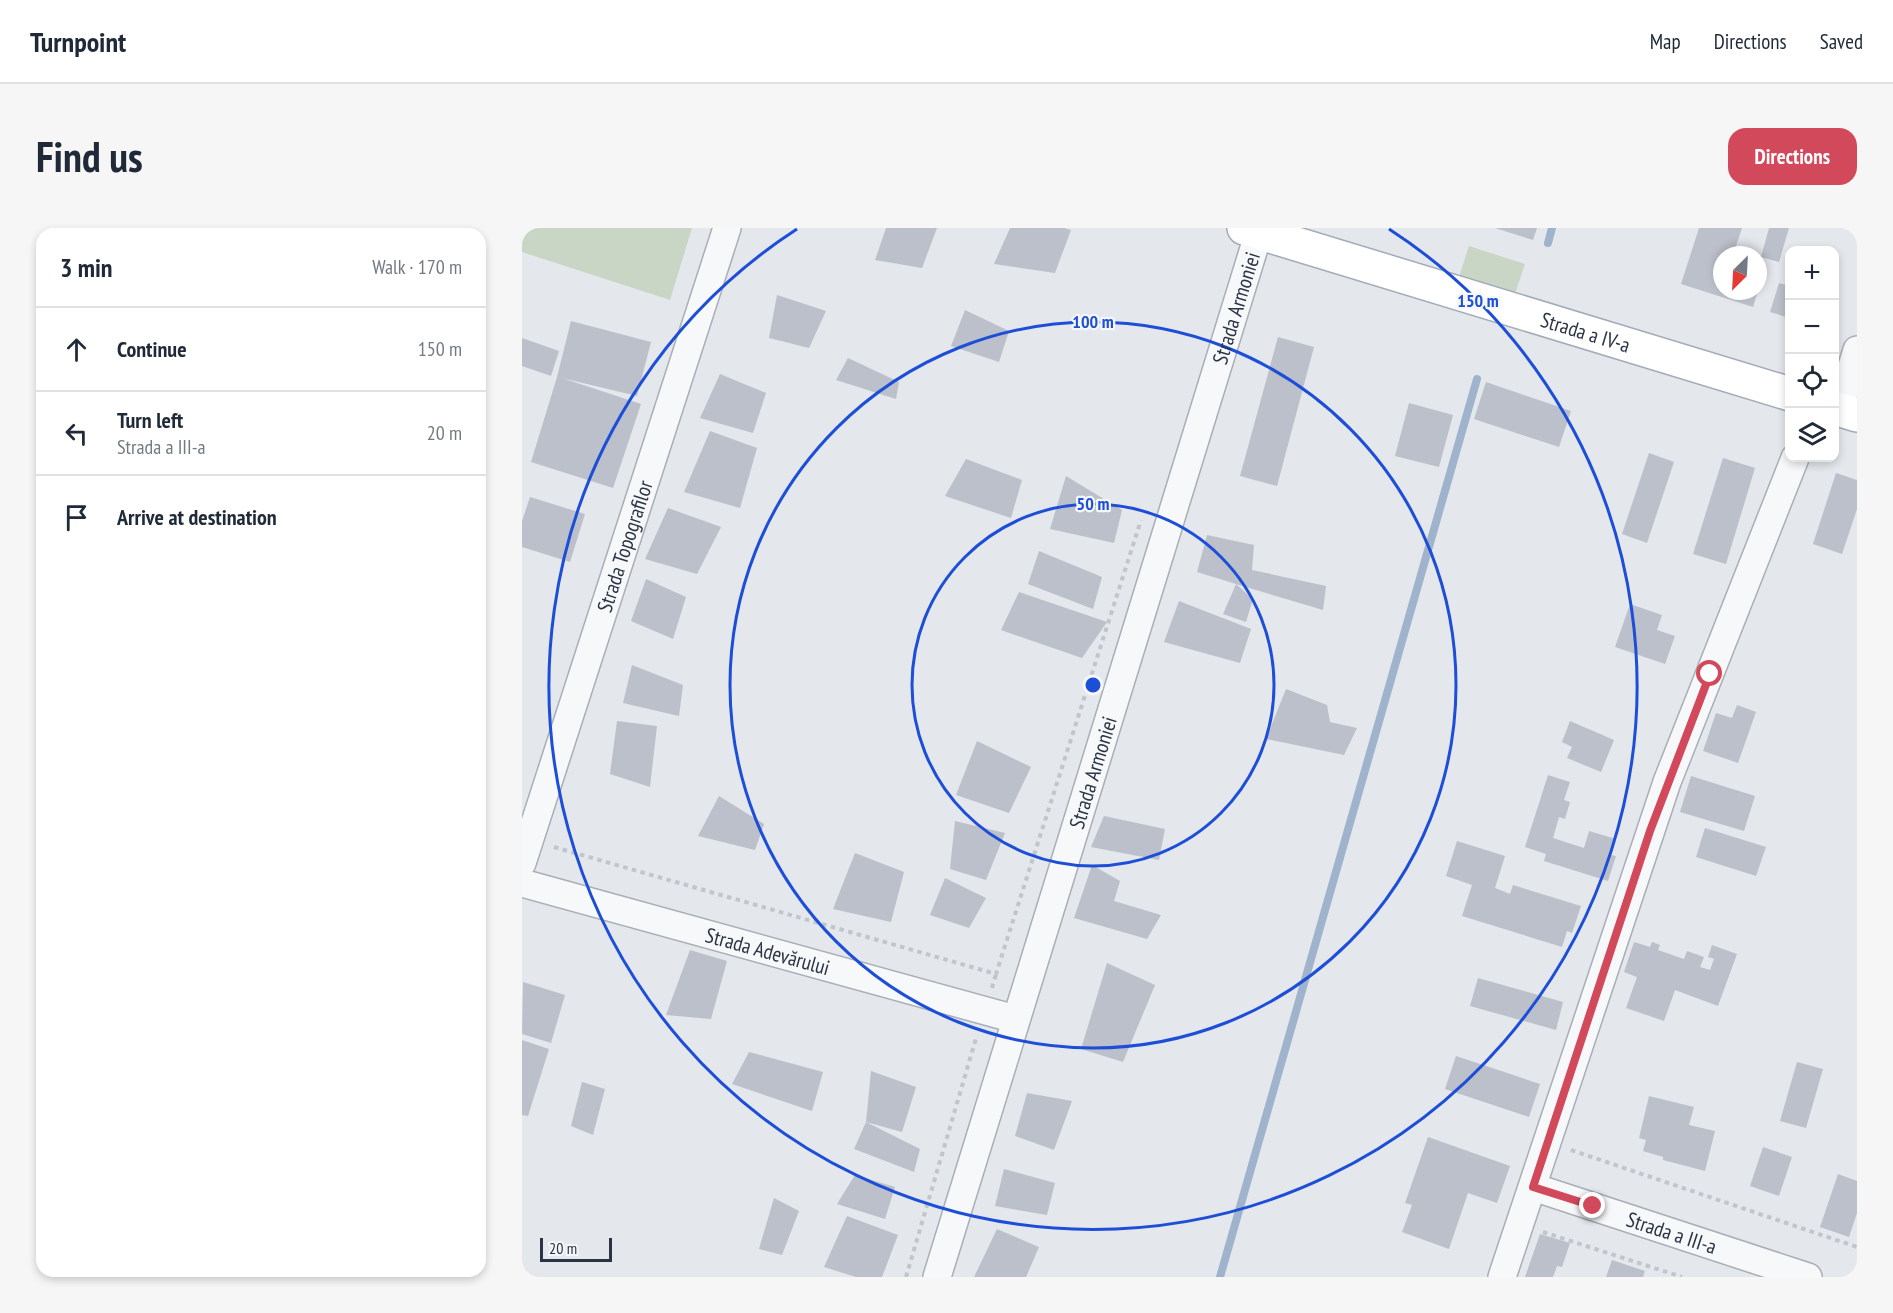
<!DOCTYPE html>
<meta charset="utf-8">
<style>
:root{--surface:#fff;--page:#f6f6f7;--text:#1f2937;--muted:#747a83;--line:#e0e1e3;--accent:#d1495b}
body{margin:0;font-family:"PT Sans Narrow",sans-serif;background:var(--page);color:var(--text)}
.controls{position:absolute;right:18px;top:18px;display:grid;overflow:hidden;border-radius:12px;box-shadow:0 3px 9px #0003}
.controls button{width:54px;height:54px;display:grid;place-items:center;padding:0;border:0;border-bottom:2px solid var(--line);background:var(--surface);color:var(--text);font:30px sans-serif}
.compass{position:absolute;left:1191px;top:18px;width:54px;height:54px;border-radius:50%;background:var(--surface);box-shadow:0 3px 9px #0003;rotate:204deg}
.scale{position:absolute;left:18px;bottom:15px;width:72px;box-sizing:border-box;padding-left:6px;border:3px solid #2b3445;border-top:0;font-size:16px;line-height:21px;white-space:nowrap;color:#2b3445;-webkit-text-stroke:4px #f4f6f9;paint-order:stroke}
.stop{position:absolute;width:18px;height:18px;margin:-14px;border:4px solid #d1495b;border-radius:50%;background:#fff}
.stop.end{background:#d1495b;border-color:#fff;box-shadow:0 2px 6px #0008}
.list{margin:0;padding:0;list-style:none}
h2{display:flex;justify-content:space-between;align-items:center;height:78px;margin:0;padding:0 24px;font-size:26px}
h2 small{font-size:20px;font-weight:400;color:var(--muted)}
.list li{display:grid;grid-template-columns:39px 1fr auto;gap:18px;align-items:center;box-sizing:border-box;height:84px;padding:0 24px;border-top:2px solid var(--line)}
.list b{display:block;font-size:22px;white-space:nowrap}
.list p{margin:0;font-size:20px;white-space:nowrap;color:var(--muted)}
.list em{font-size:20px;font-style:normal;color:var(--muted)}
.icon{flex:none;width:33px;height:33px;fill:none;stroke:currentColor;stroke-width:2;stroke-linecap:round;stroke-linejoin:round}
.map{position:relative;flex:none;width:1335px;height:1049px;overflow:hidden;border-radius:18px}
header{display:flex;align-items:center;gap:36px;box-sizing:border-box;height:84px;padding:0 30px;background:var(--surface);border-bottom:2px solid var(--line)}
header strong{font-size:28px}
nav{display:flex;gap:33px;margin-inline-start:auto;font-size:21px}
.intro{display:flex;align-items:center;justify-content:space-between;box-sizing:border-box;height:144px;padding:0 36px}
h1{margin:0;font-size:42px}
.button{padding:15px 27px;border-radius:18px;background:var(--accent);color:#fff;font-size:21px;font-weight:700}
main{display:flex;gap:36px;padding:0 36px}
aside{flex:1;background:var(--surface);border-radius:18px;box-shadow:0 3px 9px #0003}
.map>svg:first-child{display:block}
.green{fill:#c9d6c5}
.lines{fill:none;stroke-linecap:round;stroke-linejoin:round}
.stream{stroke:#9fb4cc;stroke-width:8}
.building{fill:#bbc0ca}
.minor-casing{stroke:#a9aeb7;stroke-width:30}
.major-casing{stroke:#a3abb8;stroke-width:36}
.path{stroke:#c2c5cb;stroke-width:4;stroke-dasharray:4.5 4.5;stroke-linecap:butt}
.minor{stroke:#f7f8fa;stroke-width:27}
.major{stroke:#fff;stroke-width:33}
.route{stroke:#d1495b;stroke-width:8}
.ring{fill:none;stroke:#1d4ed8;stroke-width:3}
.labels{text-anchor:middle;dominant-baseline:central;stroke-width:4.5;stroke-linejoin:round;paint-order:stroke}
.street-label{font-size:21px;fill:#2b3445;stroke:#f4f6f9}
.centre{fill:#1d4ed8;stroke:#f4f6f9;stroke-width:3}
.ring-label{font-size:18px;text-anchor:middle;font-weight:bold;fill:#1d4ed8;stroke:#f4f6f9;stroke-width:4.5;stroke-linejoin:round;paint-order:stroke}
</style>
<header>
<strong>Turnpoint</strong>
<nav><a>Map</a><a>Directions</a><a>Saved</a></nav>
</header>
<div class="intro"><h1>Find us</h1><a class="button">Directions</a></div>
<main>
<aside>
<h2>3 min<small>Walk · 170 m</small></h2>
<ul class="list">
<li><svg class="icon" aria-label="ahead" viewBox="0 0 24 24"><path d="M12 20V5M6 11l6-6 6 6"/></svg><div><b>Continue</b></div><em>150 m</em></li>
<li><svg class="icon" aria-label="left" viewBox="0 0 24 24"><path d="M17 20v-9H6M10 6l-5 5 5 5"/></svg><div><b>Turn left</b><p>Strada a III-a</p></div><em>20 m</em></li>
<li><svg class="icon" aria-label="arrive" viewBox="0 0 24 24"><path d="M6 21V4h12l-3 4 3 4H6"/></svg><div><b>Arrive at destination</b></div></li>
</ul>
</aside>
<div class="map">
<svg width="1335" height="1049" viewBox="0 0 1335 1049">
<rect width="100%" height="100%" fill="#e4e7ec"/>
<g class="green">
<path d="M0 0H170L148 72 0 24Z"/>
<path d="M947 18 1003 36 991 72 935 55Z"/>
</g>
<g class="lines">
<g class="stream">
<path d="M1026 15 1030 0"/>
<path d="M698 1049 955 151"/>
</g>
</g>
<g class="building">
<path d="M364 0H415L400 40 353 32Z"/>
<path d="M488 0H542L549 2 533 45 472 36Z"/>
<path d="M973 0H1015L1011 12Z"/>
<path d="M1177 0H1220L1211 27H1200V63H1236L1231 79 1159 56Z"/>
<path d="M1247 0H1267L1257 34 1239 29Z"/>
<path d="M1257 55 1268 58V90L1248 84Z"/>
<path d="M255 67 304 83 287 120 247 110Z"/>
<path d="M443 82 487 103 477 134 429 118Z"/>
<path d="M49 93 129 114 115 168 40 150 119 176 91 260 9 234 35 149Z"/>
<path d="M756 109 792 119 755 258 718 248Z"/>
<path d="M0 110 37 123 29 148 0 138Z"/>
<path d="M326 130 377 154 374 171 314 152Z"/>
<path d="M198 146 244 165 231 205 178 190Z"/>
<path d="M964 154 1049 183 1037 219 952 191Z"/>
<path d="M887 175 931 187 917 239 873 228Z"/>
<path d="M188 203 235 220 218 280 162 264Z"/>
<path d="M1127 225 1152 234 1125 315 1100 306Z"/>
<path d="M1201 230 1233 240 1204 336 1171 326Z"/>
<path d="M444 231 500 252 489 290 423 268Z"/>
<path d="M1314 245 1335 252V281L1320 326 1291 316Z"/>
<path d="M544 248 600 282 592 315 528 301Z"/>
<path d="M8 269 63 286 48 334 0 319V293Z"/>
<path d="M146 280 199 299 175 346 123 331Z"/>
<path d="M685 307 732 317 730 342 804 358 801 382 714 356 731 371 724 394 701 386 714 356 675 344Z"/>
<path d="M517 323 580 349 571 381 506 356Z"/>
<path d="M124 351 164 369 151 411 109 393Z"/>
<path d="M497 364 585 394 560 430 479 402Z"/>
<path d="M657 373 729 401 718 435 642 414Z"/>
<path d="M1108 376 1140 387 1135 402 1153 408 1143 436 1093 419Z"/>
<path d="M110 437 161 457 157 488 101 475Z"/>
<path d="M764 461 805 477 808 494 835 500 822 527 744 511Z"/>
<path d="M1215 477 1234 484 1216 535 1181 523 1194 485 1210 490Z"/>
<path d="M95 493 135 498 128 559 88 546Z"/>
<path d="M1048 493 1092 512 1079 544 1045 530 1050 519 1040 514Z"/>
<path d="M455 513 509 539 487 585 434 567Z"/>
<path d="M1026 547 1048 554 1042 572 1048 574 1043 591 1037 589 1031 610 1062 620 1067 603 1094 611 1089 627 1094 628 1086 653 1022 633 1024 626 1003 619Z"/>
<path d="M1169 548 1233 568 1222 603 1158 584Z"/>
<path d="M197 568 242 596 233 622 176 608Z"/>
<path d="M582 588 643 601 637 632 569 619Z"/>
<path d="M433 593 483 605 464 652 428 641Z"/>
<path d="M1183 600 1244 619 1234 648 1174 629Z"/>
<path d="M935 613 983 628 973 660 988 666 991 657 1059 678 1050 705 1045 703 1040 719 940 688 950 657 924 648Z"/>
<path d="M333 625 382 644 369 694 311 681Z"/>
<path d="M570 637 598 653 592 673 639 687 625 711 552 690Z"/>
<path d="M423 650 464 670 447 700 408 687Z"/>
<path d="M1112 714 1128 719 1130 714 1138 717 1136 722 1162 731 1165 723 1182 729 1178 739 1188 742 1192 731 1186 729 1190 717 1215 726 1196 778 1153 762 1142 793 1104 780 1115 749 1102 744Z"/>
<path d="M168 722 205 733 189 791 144 787Z"/>
<path d="M585 735 633 757 601 834 559 821Z"/>
<path d="M956 750 1041 774 1034 802 948 778Z"/>
<path d="M1 754 43 767 29 815 0 806Z"/>
<path d="M0 812 27 821 6 888 0 887Z"/>
<path d="M227 824 301 844 290 883 210 856Z"/>
<path d="M934 828 1018 856 1007 889 923 861Z"/>
<path d="M1275 834 1301 841 1284 900 1258 893Z"/>
<path d="M349 843 394 859 380 904 344 894 398 921 392 944 332 921 344 894Z"/>
<path d="M60 854 83 861 71 907 49 898Z"/>
<path d="M505 865 550 873 532 922 493 908Z"/>
<path d="M1127 868 1172 879 1167 897 1193 903 1183 943 1141 932V929L1121 923 1124 912 1117 910Z"/>
<path d="M906 909 988 938 975 975 946 965 927 1021 880 1004 890 977 883 975Z"/>
<path d="M1241 919 1270 929 1257 968 1228 958Z"/>
<path d="M482 941 533 955 525 987 473 978Z"/>
<path d="M1316 946 1335 953V985L1327 1009 1298 999Z"/>
<path d="M333 947 373 959 363 991 315 976Z"/>
<path d="M252 970 277 983 260 1027 237 1021Z"/>
<path d="M325 988 376 1007 360 1049H334L302 1039Z"/>
<path d="M475 1001 517 1019 504 1049H452Z"/>
<path d="M1018 1006 1048 1015 1040 1039 1035 1038 1031 1049H1003Z"/>
<path d="M1090 1032 1123 1043 1121 1049H1084Z"/>
</g>
<g class="lines">
<defs>
<g id="minor">
<path d="M1317 181 1335 122"/>
<path id="s1" d="M0 635 205 0"/>
<path id="s2" d="M0 655 493 791"/>
<path id="s3" d="M1011 959 1286 1049"/>
<path id="s4" d="M415 1049 737 4"/>
<path d="M980 1049 1145 554 1273 230"/>
</g>
<g id="major">
<path id="s5" d="M722 0 1268 166"/>
<path d="M1312 180 1335 187"/>
</g>
</defs>
<use href="#minor" class="minor-casing"/>
<use href="#major" class="major-casing"/>
<g class="path">
<path d="M32 619 474 746 619 292"/>
<path d="M470 760 474 746"/>
<path d="M1049 922 1335 1019"/>
<path d="M1021 1004 1160 1049"/>
<path d="M384 1049 455 807"/>
</g>
<use href="#minor" class="minor"/>
<use href="#major" class="major"/>
</g>
<g class="lines">
<path class="route" d="M1071 978 1011 959 1128 603 1188 446"/>
</g>
<g class="ring">
<circle cx="571" cy="457" r="181"/>
<circle cx="571" cy="457" r="363"/>
<path d="M867 1A544 544 0 1 1 275 1"/>
</g>
<g class="labels">
<g class="street-label">
<text stroke="none"><textPath href="#s4" startOffset="1014">Strada Armoniei</textPath></text>
<text stroke="none"><textPath href="#s5" startOffset="357">Strada a IV-a</textPath></text>
<text stroke="none"><textPath href="#s1" startOffset="333">Strada Topografilor</textPath></text>
<text stroke="none"><textPath href="#s4" startOffset="528">Strada Armoniei</textPath></text>
<text stroke="none"><textPath href="#s2" startOffset="255">Strada Adevărului</textPath></text>
<text stroke="none"><textPath href="#s3" startOffset="146">Strada a III-a</textPath></text>
</g>
</g>
<circle cx="571" cy="457" r="9" class="centre"/>
<g class="ring-label">
<text x="956" y="79">150 m</text>
<text x="571" y="100">100 m</text>
<text x="571" y="282">50 m</text>
</g>
</svg>
<div class="controls">
<button>+</button>
<button>−</button>
<button><svg class="icon" aria-label="locate" viewBox="0 0 24 24"><circle cx="12" cy="12" r="6"/><path d="M12 2v4M12 18v4M2 12h4M18 12h4"/></svg></button>
<button><svg class="icon" aria-label="layers" viewBox="0 0 24 24"><path d="M12 4l9 5-9 5-9-5zM3 14l9 5 9-5"/></svg></button>
</div>
<svg class="compass" viewBox="-18 -18 36 36"><path d="M0-13l5 13h-10z" fill="#e53935"/><path d="M0 13l5-13h-10z" fill="#747a83"/></svg>
<div class="scale">20 m</div>
<div class="stop" style="left:1188px;top:446px"></div>
<div class="stop end" style="left:1071px;top:978px"></div>
</div>
</main>
